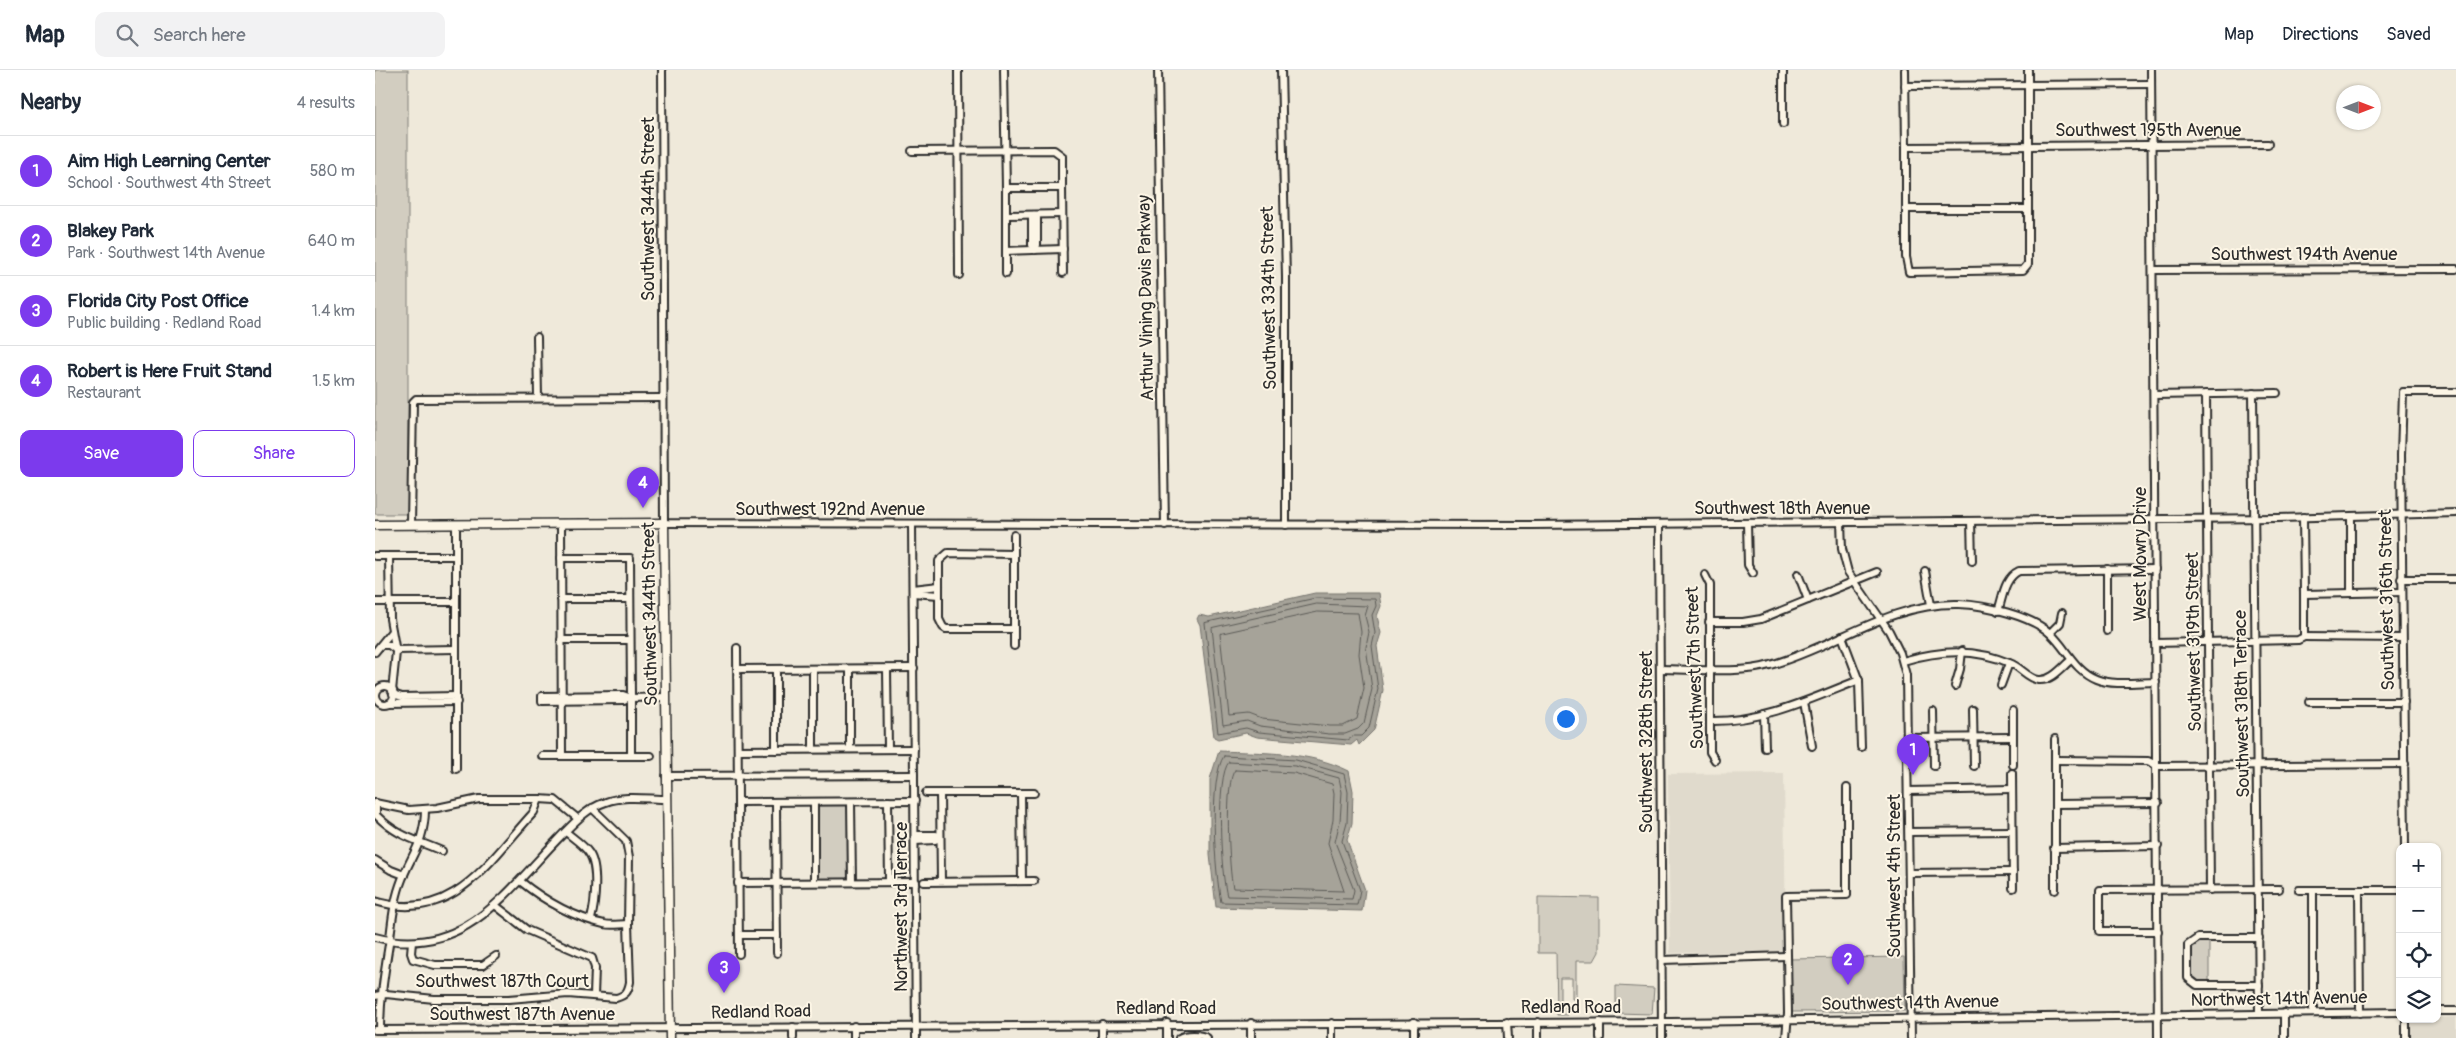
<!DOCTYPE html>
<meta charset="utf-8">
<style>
:root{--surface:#fff;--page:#f2f2f3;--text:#1f2937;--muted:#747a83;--line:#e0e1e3;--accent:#7c3aed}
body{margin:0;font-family:Pangolin,sans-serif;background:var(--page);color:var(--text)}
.controls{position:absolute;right:15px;bottom:15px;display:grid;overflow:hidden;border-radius:10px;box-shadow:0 1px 4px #0004}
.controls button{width:45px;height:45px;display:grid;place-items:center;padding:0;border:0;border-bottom:1px solid var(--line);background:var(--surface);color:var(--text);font:25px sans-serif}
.compass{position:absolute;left:1961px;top:15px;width:45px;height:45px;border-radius:50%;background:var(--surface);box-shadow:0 1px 4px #0004;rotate:90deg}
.you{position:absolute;left:1190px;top:648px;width:18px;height:18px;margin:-12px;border:4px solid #fff;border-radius:50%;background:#1a73e8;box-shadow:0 0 0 8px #1a73e833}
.badge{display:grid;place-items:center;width:32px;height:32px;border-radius:50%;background:var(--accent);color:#fff;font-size:16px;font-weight:700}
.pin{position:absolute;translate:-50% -41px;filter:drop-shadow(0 1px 2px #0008)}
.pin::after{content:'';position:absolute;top:26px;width:18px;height:15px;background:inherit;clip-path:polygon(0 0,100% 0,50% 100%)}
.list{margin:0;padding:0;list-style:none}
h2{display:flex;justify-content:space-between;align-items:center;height:65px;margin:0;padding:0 20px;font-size:21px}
h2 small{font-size:16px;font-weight:400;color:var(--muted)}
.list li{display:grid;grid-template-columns:32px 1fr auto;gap:15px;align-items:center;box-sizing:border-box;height:70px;padding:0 20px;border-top:1px solid var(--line)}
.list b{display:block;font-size:19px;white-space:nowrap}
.list p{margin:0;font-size:16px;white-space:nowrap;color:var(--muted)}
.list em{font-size:16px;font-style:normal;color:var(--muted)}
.actions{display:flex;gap:10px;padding:15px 20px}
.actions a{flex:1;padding:11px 0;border:1px solid var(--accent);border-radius:10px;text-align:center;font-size:18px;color:var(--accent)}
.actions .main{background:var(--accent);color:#fff}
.icon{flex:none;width:28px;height:28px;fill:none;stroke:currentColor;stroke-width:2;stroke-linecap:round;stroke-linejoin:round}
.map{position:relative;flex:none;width:2081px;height:968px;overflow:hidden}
header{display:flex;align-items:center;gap:30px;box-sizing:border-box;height:70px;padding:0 25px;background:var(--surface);border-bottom:1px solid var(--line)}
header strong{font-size:24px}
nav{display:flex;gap:28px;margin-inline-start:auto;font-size:18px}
.search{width:350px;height:45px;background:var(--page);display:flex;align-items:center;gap:12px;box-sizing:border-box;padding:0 18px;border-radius:10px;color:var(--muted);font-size:19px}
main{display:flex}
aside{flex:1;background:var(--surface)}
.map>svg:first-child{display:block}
.built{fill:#e0dacc}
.green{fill:#d2cdc0;stroke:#7e7c76}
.water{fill:#a6a399;stroke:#75736d}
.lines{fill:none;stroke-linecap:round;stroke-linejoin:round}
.shore{stroke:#5c5b57;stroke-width:1}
.minor-casing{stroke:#2b2b2b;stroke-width:10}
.major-casing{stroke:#2b2b2b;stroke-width:11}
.minor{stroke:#fcf5e5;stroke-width:6}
.major{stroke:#fcf5e5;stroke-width:8}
.labels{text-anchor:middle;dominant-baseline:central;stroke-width:4;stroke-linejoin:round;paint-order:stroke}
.street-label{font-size:18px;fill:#2b2b2b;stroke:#fcf5e5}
</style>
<header>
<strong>Map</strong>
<div class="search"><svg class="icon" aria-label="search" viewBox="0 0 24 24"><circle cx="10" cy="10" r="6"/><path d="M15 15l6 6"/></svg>Search here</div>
<nav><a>Map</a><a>Directions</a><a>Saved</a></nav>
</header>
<main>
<aside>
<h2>Nearby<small>4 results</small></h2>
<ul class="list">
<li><span class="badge">1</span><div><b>Aim High Learning Center</b><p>School · Southwest 4th Street</p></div><em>580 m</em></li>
<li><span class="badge">2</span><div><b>Blakey Park</b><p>Park · Southwest 14th Avenue</p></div><em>640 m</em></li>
<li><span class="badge">3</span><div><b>Florida City Post Office</b><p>Public building · Redland Road</p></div><em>1.4 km</em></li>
<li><span class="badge">4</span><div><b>Robert is Here Fruit Stand</b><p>Restaurant</p></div><em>1.5 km</em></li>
</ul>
<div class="actions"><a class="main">Save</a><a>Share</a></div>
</aside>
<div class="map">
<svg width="2081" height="968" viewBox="0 0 2081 968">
<rect width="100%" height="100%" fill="#efe9da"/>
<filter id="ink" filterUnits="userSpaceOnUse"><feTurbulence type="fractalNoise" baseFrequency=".02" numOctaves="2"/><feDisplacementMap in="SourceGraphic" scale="10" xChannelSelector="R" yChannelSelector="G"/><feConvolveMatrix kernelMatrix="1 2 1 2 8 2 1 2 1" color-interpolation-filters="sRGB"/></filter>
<g filter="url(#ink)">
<g class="built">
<path d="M1409 703 1411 882 1295 883 1293 704Z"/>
<path d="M2081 947V968H2034V949Z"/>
</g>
<g class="green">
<rect x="0" y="0" width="33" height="444"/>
<path d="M445 734H470L473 737 475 804 469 810H446L442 804V738Z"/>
<path d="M1163 827 1224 828V882L1219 891H1201V929H1197V908H1185V937H1193V945H1182L1181 883H1163Z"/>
<path d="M1834 869V914H1823L1814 908V875L1818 872Z"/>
<path d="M1529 887 1530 941 1416 942 1415 889Z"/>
<path d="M1241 916 1279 918 1277 944 1241 943Z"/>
</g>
<g class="water">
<path d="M940 523H1004L1006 536 1002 546 1006 563 1002 576 1008 620 999 660 984 675 982 670 976 675 882 667 871 663 843 669 839 667 825 555 822 549 824 545 834 547Z"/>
<path d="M844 681C888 683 934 681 974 701L978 721 977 753 972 770 990 820 987 841 841 837 835 785V709Z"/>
</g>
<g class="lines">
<g class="shore">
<path d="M941 528 1000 529 1001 536 997 545 1000 563 997 576 1003 619 994 658 986 666H979L973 670 884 662 871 658 843 663 830 553Z"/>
<path d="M942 534 993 536 990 546 994 562 991 577 997 619 989 653 983 659 970 664H954L885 656 872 651 848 655 837 558Z"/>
<path d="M943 542 983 543 986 562 984 584 989 618 982 649 968 656H955L887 649 874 644 854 646 845 564Z"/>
<path d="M849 686 921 690 969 704 973 722 972 753 967 771 985 820 982 835 846 832C840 803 833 708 849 686Z"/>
<path d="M854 692 920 696 964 708 967 722 965 751 960 772 979 820 977 829 852 826C846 805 840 706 854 692Z"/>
<path d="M860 700 919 703 957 714 959 723 958 750 953 773 969 821 858 818C854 802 849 709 860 700Z"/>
</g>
<defs>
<g id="minor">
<path d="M287 0 289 453 1156 455 1903 448 2081 443"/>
<path d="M583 0 584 205"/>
<path d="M629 0 631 118"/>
<path d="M783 0 790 455"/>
<path d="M906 0 911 207V455"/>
<path d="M1408 0V54"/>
<path d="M1530 0 1531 77 1893 74"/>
<path d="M1776 0 1783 968"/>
<path d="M1530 16 1776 14"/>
<path d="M1531 77V187L1534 202 1648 200 1653 194V0"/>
<path d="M537 81 679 80 687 86V118"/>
<path d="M1531 139H1653"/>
<path d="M631 145 687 144"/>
<path d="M659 145 662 148V175L660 178"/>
<path d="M659 147 657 148V175L660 180"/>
<path d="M631 181 688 179"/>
<path d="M1778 200 2081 199"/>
<path d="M631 204V118H687L688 203"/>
<path d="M162 267 163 328"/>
<path d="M1878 323 1884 944"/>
<path d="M1831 324 1835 820"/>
<path d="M1779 325 1902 323"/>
<path d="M1928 447 1929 524 2027 522"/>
<path d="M1976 447V523"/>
<path d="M1596 451 1597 491"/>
<path d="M1466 452 1467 479 1473 502 1514 561 1525 583 1531 605 1536 968"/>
<path d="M1372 453 1373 495 1378 503"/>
<path d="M81 454V699"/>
<path d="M186 454 187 686"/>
<path d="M537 454 541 968"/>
<path d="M1284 454 1287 968"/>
<path d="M36 455 38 332 41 329 288 328"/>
<path d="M0 486H81"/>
<path d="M14 486 15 549 21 582 17 621"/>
<path d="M186 488H255L256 628 291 627"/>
<path d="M1732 499V561"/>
<path d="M1550 501 1556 535"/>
<path d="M1423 504 1433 530"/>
<path d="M1330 505 1335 515V682L1340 690"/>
<path d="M2026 509H2081"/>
<path d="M538 519 564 516"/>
<path d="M538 523 564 525"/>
<path d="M1929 524V567"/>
<path d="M186 529H255"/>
<path d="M0 532H81"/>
<path d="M1623 541C1628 527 1629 508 1644 501L1780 499"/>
<path d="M1334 552H1368L1386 549 1502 502"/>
<path d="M639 559H571L568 557 564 549V491L573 483 639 484"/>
<path d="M1675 563 1685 553 1687 543"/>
<path d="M1467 566 1484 611 1486 677"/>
<path d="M1929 567 2027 568"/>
<path d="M186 570H255"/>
<path d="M1780 573 1923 570 1929 567"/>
<path d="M6 575H14L21 580 81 579"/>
<path d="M639 576V465"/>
<path d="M362 578 364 884"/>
<path d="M0 582 17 561"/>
<path d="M1528 591C1566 580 1600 578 1637 594 1646 598 1654 609 1664 610 1677 611 1687 597 1696 590"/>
<path d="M362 599 539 598"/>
<path d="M401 599V680"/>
<path d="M438 599V679"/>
<path d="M475 599V679"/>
<path d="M512 599 513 679"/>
<path d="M1285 599C1317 599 1365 604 1395 595 1458 578 1515 532 1584 534 1610 535 1657 546 1676 564 1692 579 1699 600 1721 609 1739 616 1762 612 1781 612"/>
<path d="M1626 615 1634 593"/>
<path d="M1580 616 1585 599 1587 581"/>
<circle cx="10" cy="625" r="9"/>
<path d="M18 624 27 627 81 626"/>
<path d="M252 628 249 630 167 631V626L248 625 256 628V686"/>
<path d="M1429 632 1437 676"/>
<path d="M1934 632H2029"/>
<path d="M14 633 82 632"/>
<path d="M1598 639 1599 696"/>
<path d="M1558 641 1559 696"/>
<path d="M1389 644 1390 678"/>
<path d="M1335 651C1388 652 1436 629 1484 610"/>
<path d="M1533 668 1638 667"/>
<path d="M363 680 539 679"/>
<path d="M167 686H276"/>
<path d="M1680 690 1773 691 1783 696 2030 694"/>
<path d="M1638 695V640"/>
<path d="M1637 703 1638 818"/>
<path d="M291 706 539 705"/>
<path d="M1533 721 1637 719"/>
<path d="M551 723H659"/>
<path d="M565 723 566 811"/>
<path d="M646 724 647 811"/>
<path d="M513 731 514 812"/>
<path d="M363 732 540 731"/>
<path d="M401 732 402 883"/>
<path d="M439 732V812"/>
<path d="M476 732 477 812"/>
<path d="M0 733 34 740 62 738 104 729H164L180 730 202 748"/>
<path d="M1 733V745C23 767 39 769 67 781"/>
<path d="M1680 734 1783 733"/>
<path d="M191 762C198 768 209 775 214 783 224 797 220 834 216 849"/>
<path d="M1534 762 1637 761"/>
<path d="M540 771 560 770 565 768 561 765H540"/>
<path d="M2030 777 2026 385 2028 322H2081"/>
<path d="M1679 778 1783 776"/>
<path d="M0 790 16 800 29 805"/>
<path d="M1534 803 1638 802"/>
<path d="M145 811C170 831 197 847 229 854 236 856 245 854 253 854"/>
<path d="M549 812 659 811"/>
<path d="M363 813 541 812"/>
<path d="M1680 820V669"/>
<path d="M1924 820H2025"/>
<path d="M1938 820V943"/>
<path d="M1984 821 1985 943"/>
<path d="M0 831C77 855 113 792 159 742L164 729"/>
<path d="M120 835 152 860 217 888 220 898 219 926"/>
<path d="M1783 861H1725V820L1904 819"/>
<path d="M364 865H402"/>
<path d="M0 867C87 890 130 824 183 769 198 754 210 739 231 732 249 725 273 729 292 729"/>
<path d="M1884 868H1823L1813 875V908L1822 915H1884"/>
<path d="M37 872 36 883 38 889 60 895H108L121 886"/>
<path d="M1287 890 1411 886"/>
<path d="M0 926 11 924 59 929H134L193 924 241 928C251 925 253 922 255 912L253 854 254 787 251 771 217 738"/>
<path d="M2062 941H2081"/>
<path d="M1909 943V968"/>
<path d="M2031 949V968"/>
<path d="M1039 952V968"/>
<path d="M1132 952 1133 968"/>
<path d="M1225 952V968"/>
<path d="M792 953V968"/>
<path d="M957 953V968"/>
<path d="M727 954V968"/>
<path d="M479 956V968"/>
<path d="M418 957V968"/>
<path d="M0 960 1296 952 2025 942"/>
<path d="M5 960C5 928 10 899 15 868 17 850 19 832 25 815 35 785 50 774 50 739"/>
<path d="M804 968C811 964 826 964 832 968"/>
<path d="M876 968V953"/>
<path d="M1163 968V952"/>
<path d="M1411 968 1413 943 1411 826 1472 825V718"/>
</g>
<path id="major" d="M0 455 289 453 295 968"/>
</defs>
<use href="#minor" class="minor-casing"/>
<use href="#major" class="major-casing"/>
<use href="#minor" class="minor"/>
<use href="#major" class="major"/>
</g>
</g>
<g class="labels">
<g class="street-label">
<text x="1773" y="60">Southwest 195th Avenue</text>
<text transform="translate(273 139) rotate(-90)">Southwest 344th Street</text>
<text x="1929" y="184">Southwest 194th Avenue</text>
<text transform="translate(771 228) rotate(-91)">Arthur Vining Davis Parkway</text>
<text transform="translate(894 228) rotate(-91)">Southwest 334th Street</text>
<text x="1407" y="438">Southwest 18th Avenue</text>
<text x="455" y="439">Southwest 192nd Avenue</text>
<text transform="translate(1765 484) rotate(-90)">West Mowry Drive</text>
<text transform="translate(2012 530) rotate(-91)">Southwest 316th Street</text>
<text transform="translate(275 544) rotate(-91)">Southwest 344th Street</text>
<text transform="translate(1819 572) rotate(-91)">Southwest 319th Street</text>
<text transform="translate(1320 598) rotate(-92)">Southwest 7th Street</text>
<text transform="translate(1867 634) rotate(-91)">Southwest 318th Terrace</text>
<text transform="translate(1271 672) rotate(-90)">Southwest 328th Street</text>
<text transform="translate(1519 806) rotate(-90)">Southwest 4th Street</text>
<text transform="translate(526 837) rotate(-90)">Northwest 3rd Terrace</text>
<text x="127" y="911">Southwest 187th Court</text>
<text transform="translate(1904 929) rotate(-1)">Northwest 14th Avenue</text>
<text transform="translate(1535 933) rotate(-1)">Southwest 14th Avenue</text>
<text x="1196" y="937">Redland Road</text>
<text x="791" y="938">Redland Road</text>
<text transform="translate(386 942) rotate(-1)">Redland Road</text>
<text x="147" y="944">Southwest 187th Avenue</text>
</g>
</g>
</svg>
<div class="controls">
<button>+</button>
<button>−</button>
<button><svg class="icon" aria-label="locate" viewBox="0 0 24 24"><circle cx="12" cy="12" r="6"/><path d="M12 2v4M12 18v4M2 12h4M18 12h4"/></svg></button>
<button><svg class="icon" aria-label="layers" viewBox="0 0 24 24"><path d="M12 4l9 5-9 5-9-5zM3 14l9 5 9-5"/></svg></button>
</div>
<svg class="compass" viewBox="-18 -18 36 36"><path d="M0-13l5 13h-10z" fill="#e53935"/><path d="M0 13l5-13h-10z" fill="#747a83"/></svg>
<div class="you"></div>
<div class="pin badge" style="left:1538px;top:705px">1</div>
<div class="pin badge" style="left:1473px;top:915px">2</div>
<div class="pin badge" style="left:349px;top:923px">3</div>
<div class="pin badge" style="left:268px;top:438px">4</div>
</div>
</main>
